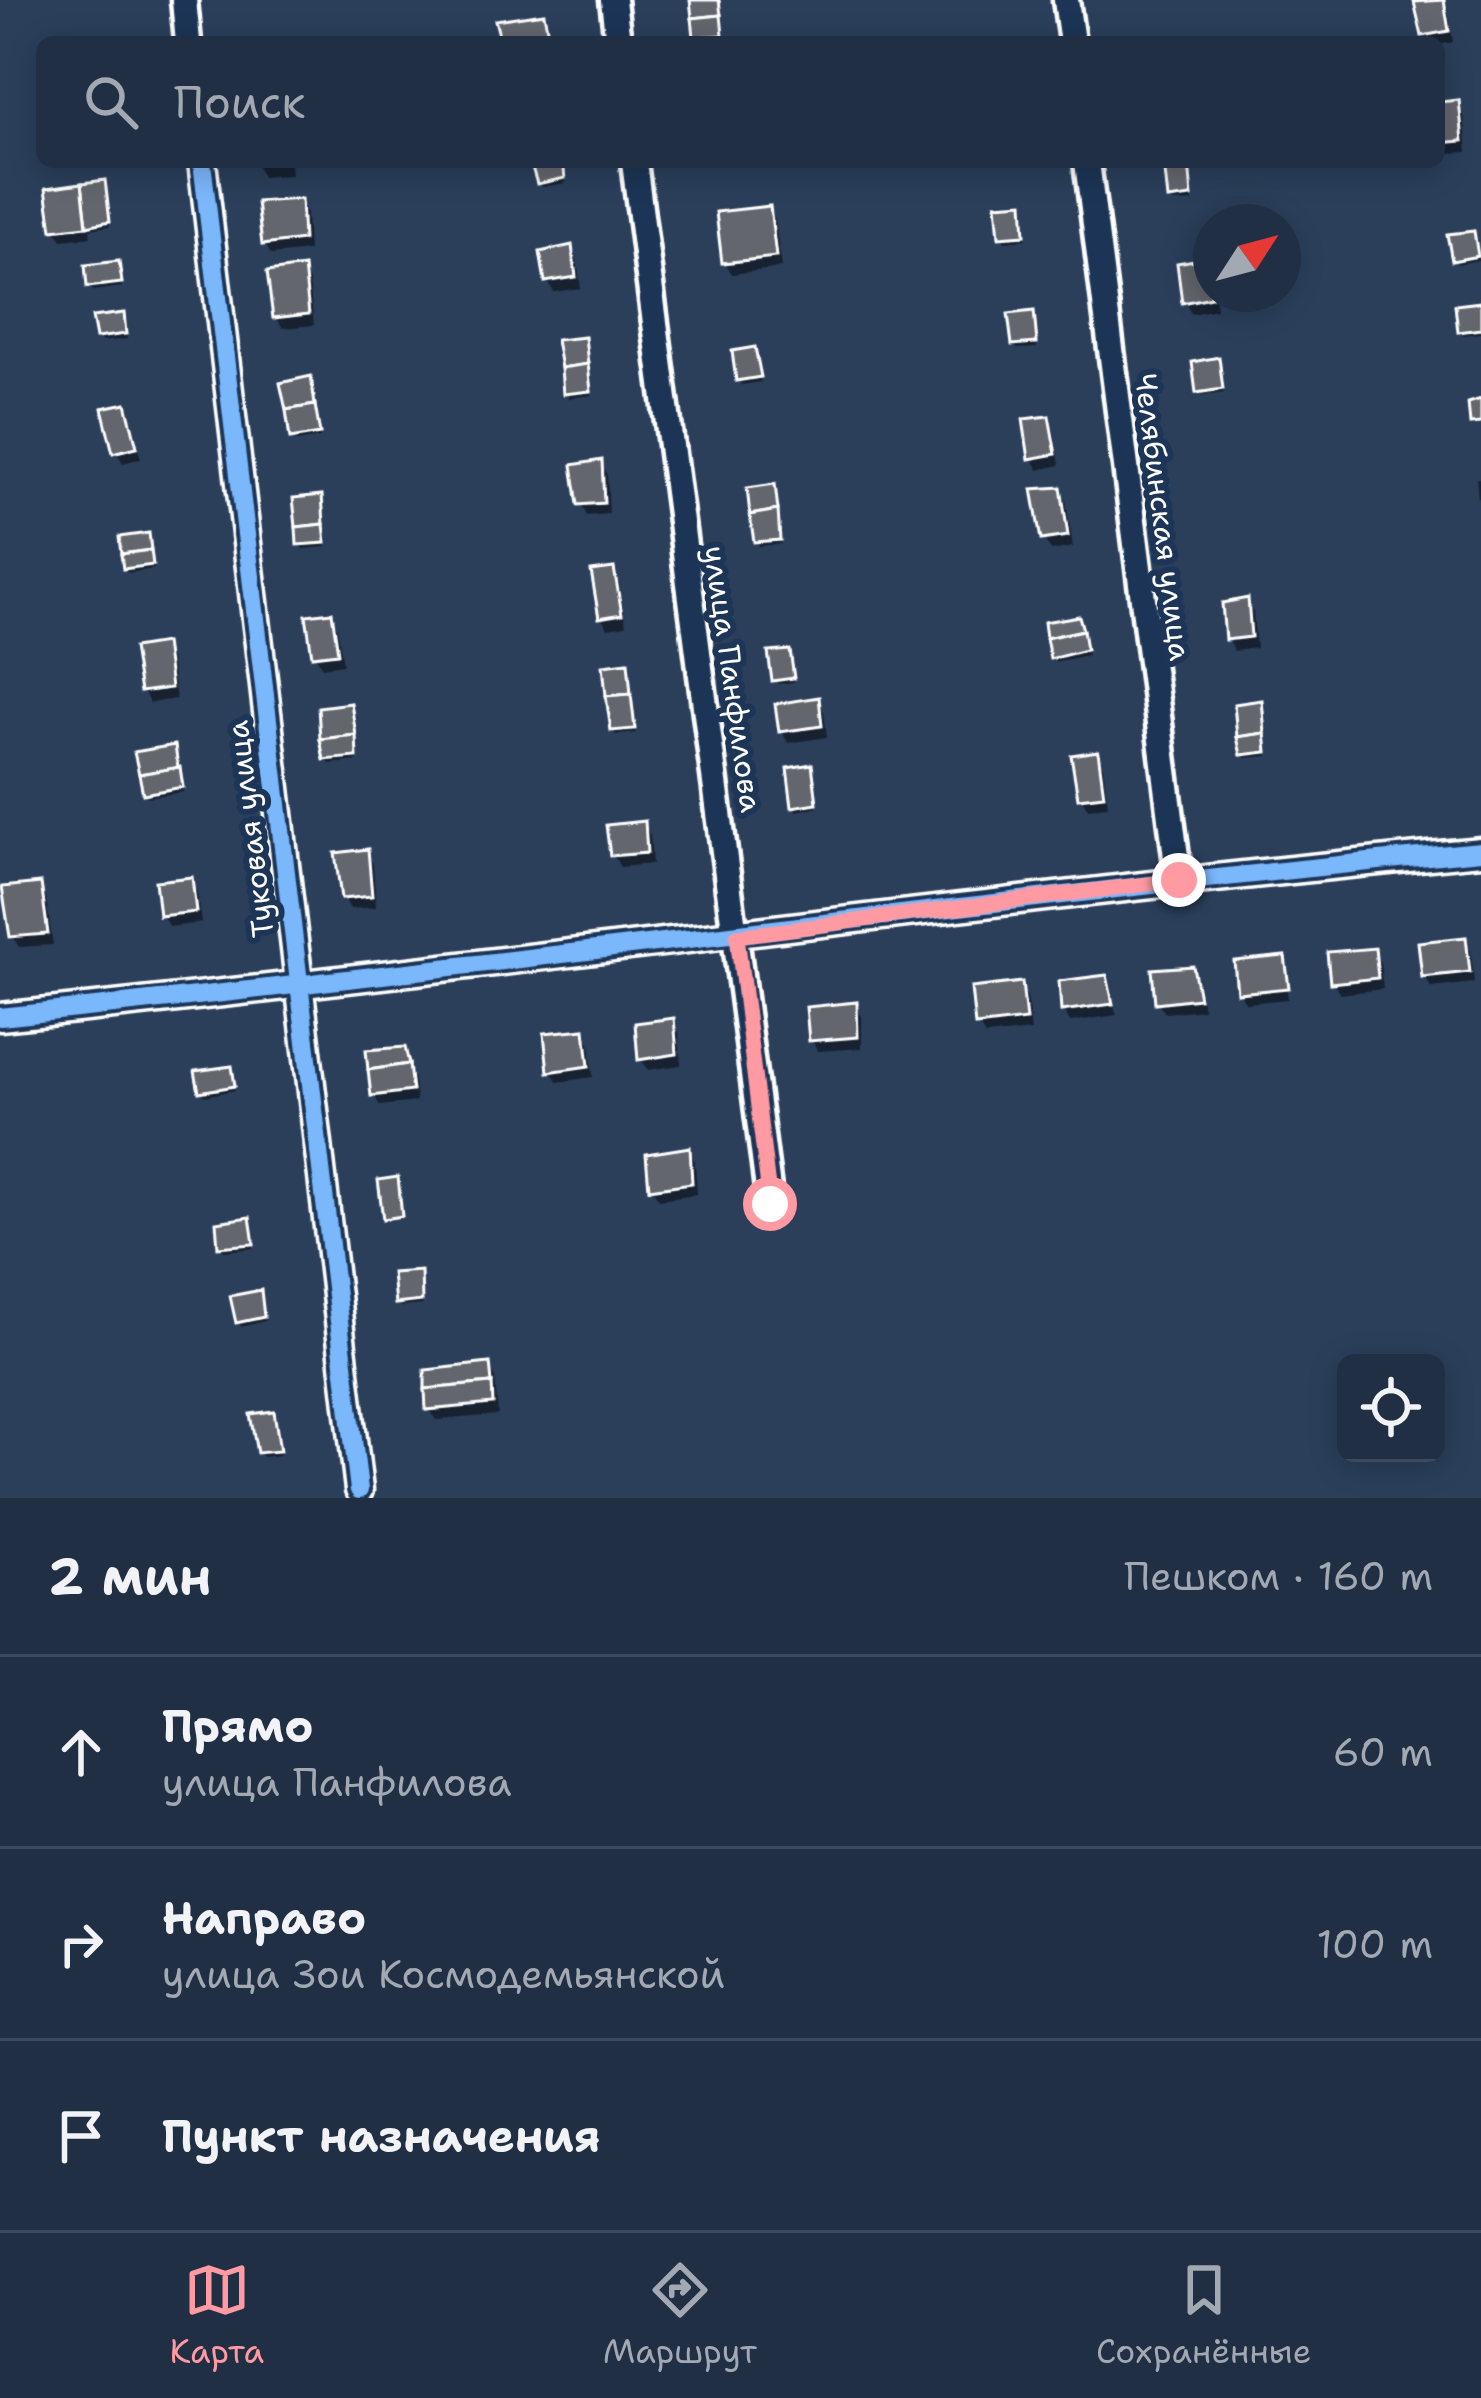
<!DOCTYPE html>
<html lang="ru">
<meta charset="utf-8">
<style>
:root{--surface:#202f44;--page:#28374b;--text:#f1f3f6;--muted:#a2a9b2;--line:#3d4a5d;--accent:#ff9aa2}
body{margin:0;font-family:"Shantell Sans",sans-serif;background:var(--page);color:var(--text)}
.controls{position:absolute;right:36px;bottom:36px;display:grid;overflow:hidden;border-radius:18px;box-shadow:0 6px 30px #0003}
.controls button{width:108px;height:108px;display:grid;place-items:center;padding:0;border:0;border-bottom:3px solid var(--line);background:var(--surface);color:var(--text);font:60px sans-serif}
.compass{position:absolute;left:1193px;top:204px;width:108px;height:108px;border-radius:50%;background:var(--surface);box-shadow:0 6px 30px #0003;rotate:54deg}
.stop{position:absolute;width:36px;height:36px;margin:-27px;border:9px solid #ff9aa2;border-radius:50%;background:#fff}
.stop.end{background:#ff9aa2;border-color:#fff;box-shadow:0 3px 12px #0008}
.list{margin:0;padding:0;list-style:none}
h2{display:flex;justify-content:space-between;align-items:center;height:156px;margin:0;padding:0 48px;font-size:51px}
h2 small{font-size:39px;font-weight:400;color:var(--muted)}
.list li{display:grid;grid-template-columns:78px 1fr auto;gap:36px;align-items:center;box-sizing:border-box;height:192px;padding:0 48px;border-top:3px solid var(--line)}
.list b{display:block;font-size:45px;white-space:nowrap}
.list p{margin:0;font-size:39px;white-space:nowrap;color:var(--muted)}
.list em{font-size:39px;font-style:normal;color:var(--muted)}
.icon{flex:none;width:66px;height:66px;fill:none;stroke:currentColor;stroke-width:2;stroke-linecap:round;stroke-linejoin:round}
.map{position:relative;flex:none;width:1481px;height:1498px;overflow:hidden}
.search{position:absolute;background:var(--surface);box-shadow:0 6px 30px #0003;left:36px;right:36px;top:36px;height:132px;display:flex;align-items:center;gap:30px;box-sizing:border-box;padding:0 42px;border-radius:18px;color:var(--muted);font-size:45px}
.sheet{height:732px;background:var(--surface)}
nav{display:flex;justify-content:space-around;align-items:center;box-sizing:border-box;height:168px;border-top:3px solid var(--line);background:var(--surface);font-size:33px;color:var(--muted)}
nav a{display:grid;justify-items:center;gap:6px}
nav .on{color:var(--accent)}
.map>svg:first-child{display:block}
.shadow{fill:#0007}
.building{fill:#64666d;stroke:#fff;stroke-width:3}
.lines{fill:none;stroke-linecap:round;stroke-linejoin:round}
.street-casing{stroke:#fff;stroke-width:33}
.street{stroke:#1d3557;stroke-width:24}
.cycleway-casing{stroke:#1d3557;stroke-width:26}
.cycleway{stroke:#7ab7fb;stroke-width:18}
.route{stroke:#ff9aa2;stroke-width:15}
.labels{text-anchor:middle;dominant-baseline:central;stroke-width:12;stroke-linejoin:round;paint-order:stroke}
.street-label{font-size:30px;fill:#fff;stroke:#1d3557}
</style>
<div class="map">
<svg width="1481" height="1498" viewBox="0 0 1481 1498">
<rect width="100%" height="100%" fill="#2b3f5b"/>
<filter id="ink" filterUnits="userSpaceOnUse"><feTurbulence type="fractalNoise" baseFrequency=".00833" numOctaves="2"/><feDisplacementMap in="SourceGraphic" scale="24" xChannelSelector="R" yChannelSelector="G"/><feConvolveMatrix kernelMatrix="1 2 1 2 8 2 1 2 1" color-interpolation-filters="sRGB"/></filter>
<g filter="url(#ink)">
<g class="shadow">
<path d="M700 0H719L724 39 700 41Z"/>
<path d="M1432 0H1443L1448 9 1453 42 1439 45 1429 42 1425 35 1417 4Z"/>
<path d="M543 16 552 42H505L503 38Z"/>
<path d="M1458 103 1464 115 1468 152 1448 153 1442 142 1439 105Z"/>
<path d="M255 162H290L291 175 262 177Z"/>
<path d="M562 162 566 183 542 187 535 166Z"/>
<path d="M1175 162 1190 164 1193 202 1174 203 1171 199Z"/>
<path d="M104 183 110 226 90 229 91 237 62 240 55 229Z"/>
<path d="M299 202 306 213 308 251 271 255 265 244Z"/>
<path d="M1021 205 1026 239 1005 241 1002 236Z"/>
<path d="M768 209 775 220 781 268 732 274 725 262Z"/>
<path d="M1473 234 1479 260 1457 264 1455 260Z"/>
<path d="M570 248 577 260 581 288 554 292 547 281Z"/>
<path d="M1204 261 1211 272 1216 309 1191 314 1185 302Z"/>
<path d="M118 264 122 287 93 291 90 286Z"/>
<path d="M302 271 309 282 314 325 283 328 276 317Z"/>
<path d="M1481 305V333L1464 335 1461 331Z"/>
<path d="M1033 315 1037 348 1017 349 1015 344Z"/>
<path d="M123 316 127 339 101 342 99 337Z"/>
<path d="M586 345 592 395 569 398 566 393Z"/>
<path d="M756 355 761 382 741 385 739 380Z"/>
<path d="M1218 360 1224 393 1201 396 1199 392Z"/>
<path d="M312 384 320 438 296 442 293 438Z"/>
<path d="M125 406 141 458 123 463 116 451Z"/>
<path d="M1047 419 1054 430 1060 465 1039 470 1032 458Z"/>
<path d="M600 463 607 475 609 514 587 516 581 504Z"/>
<path d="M1476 478H1481V503L1478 498Z"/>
<path d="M774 487 781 544 759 546 757 541Z"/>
<path d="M1059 490 1066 501 1073 547 1051 551 1044 539Z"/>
<path d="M320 498 327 547 303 549 300 544Z"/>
<path d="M150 541 154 569 128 573 126 568Z"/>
<path d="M613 572 619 583 626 625 608 628 601 617Z"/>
<path d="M1247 601 1253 612 1256 648 1234 651 1228 639Z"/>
<path d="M330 615 337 626 343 664 322 667 315 655Z"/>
<path d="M1081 624 1087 655 1055 662 1053 658Z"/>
<path d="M164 647 170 658 176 699 149 703 143 691Z"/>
<path d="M791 658 794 682 778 684 775 680Z"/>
<path d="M627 665 636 733 616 735 614 730Z"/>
<path d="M818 701 824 712 827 737 788 743 782 731Z"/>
<path d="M1260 703 1268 756 1246 758 1243 754Z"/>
<path d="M349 706 356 717 358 761 330 764 327 759Z"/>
<path d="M174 748 183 792 148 797 146 793Z"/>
<path d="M1096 754 1103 766 1108 806 1088 808 1081 797Z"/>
<path d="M811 768 817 807 797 811 794 806Z"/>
<path d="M644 824 650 835 652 864 620 867 613 855Z"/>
<path d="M367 853 373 864 376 907 350 909 344 898Z"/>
<path d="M190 880 197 892 201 923 169 927 162 915Z"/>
<path d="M40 886 46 898 53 945 19 947 13 936Z"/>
<path d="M1465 940 1471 951 1474 983 1431 988 1425 976Z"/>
<path d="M1373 951 1380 963 1383 989 1340 994 1333 982Z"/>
<path d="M1283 959 1288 968H1284L1288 999 1246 1003 1239 992Z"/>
<path d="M1192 969 1198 980 1203 1009 1165 1013 1158 1002Z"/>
<path d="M1105 978 1117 1015 1070 1022 1064 1011Z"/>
<path d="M1020 985 1027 997 1031 1031 985 1036 978 1025Z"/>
<path d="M856 1006 862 1017V1048L818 1051 812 1040Z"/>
<path d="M672 1022 679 1033 681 1065 648 1070 641 1059Z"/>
<path d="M583 1032 590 1043 593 1077 558 1082 551 1071Z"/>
<path d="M407 1068 414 1079 416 1102 380 1106 374 1095Z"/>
<path d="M233 1074 235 1090 205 1096 202 1091Z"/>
<path d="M688 1150 695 1161 697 1194 659 1199 652 1188Z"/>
<path d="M249 1220 254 1248 224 1251 221 1246Z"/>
<path d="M419 1274 423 1305 401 1307 398 1303Z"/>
<path d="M259 1293 265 1321 241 1327 239 1322Z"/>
<path d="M489 1366 495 1377 498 1415 436 1420 429 1409Z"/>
<path d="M272 1414 280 1455 263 1457 260 1452Z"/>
</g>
<g class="building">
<path d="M690 0H719L721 15 692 18Z"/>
<path d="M1444 0 1449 31 1422 36 1414 2Z"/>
<path d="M544 13 548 34 500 39 495 20Z"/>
<path d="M721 15 723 35 694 37 692 18Z"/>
<path d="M1459 100 1463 141 1439 143V102Z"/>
<path d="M563 162 565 178 537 184 531 164Z"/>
<path d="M1164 162H1189L1192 197 1168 200Z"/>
<path d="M105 180 110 221 87 226 82 183Z"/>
<path d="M82 183 87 226 52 230 46 188Z"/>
<path d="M301 199 303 240 262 245 257 202Z"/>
<path d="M1023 202 1025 235 999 237 996 204Z"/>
<path d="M770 206 776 257 722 263 716 212Z"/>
<path d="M1474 231 1478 256 1452 261 1447 234Z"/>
<path d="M572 245 576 277 545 282 540 252Z"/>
<path d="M1206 258 1211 297 1182 303 1177 263Z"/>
<path d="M119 261 122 283 87 287 85 265Z"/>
<path d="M304 267 309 314 273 318 267 272Z"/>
<path d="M1481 302V329L1458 332 1455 305Z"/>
<path d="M1034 311 1037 343 1012 345 1008 314Z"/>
<path d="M124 313 126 334 96 338 92 317Z"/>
<path d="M585 337 588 364 561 368 556 340Z"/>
<path d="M755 347 761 377 736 381 732 351Z"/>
<path d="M1219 357 1223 389 1196 393 1192 362Z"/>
<path d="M588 364 591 391 563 394 561 368Z"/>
<path d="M311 376 315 405 286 410 280 383Z"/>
<path d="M1481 399V423L1470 424 1468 403Z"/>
<path d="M126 403 137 447 113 453 102 408Z"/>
<path d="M315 405 320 434 290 439 286 410Z"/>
<path d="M1049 416 1056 454 1029 459 1023 419Z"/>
<path d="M602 460 604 503 578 505 572 465Z"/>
<path d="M775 484 778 510 750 515 747 488Z"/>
<path d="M1061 487 1068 536 1041 540 1032 489Z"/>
<path d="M322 495 324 524 296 527 293 498Z"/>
<path d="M778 510 780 540 754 542 750 515Z"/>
<path d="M324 524 326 543 297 545 296 527Z"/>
<path d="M149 533 151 550 121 554 119 537Z"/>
<path d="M151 550 153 565 123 569 121 554Z"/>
<path d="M614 568 622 614 599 618 591 571Z"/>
<path d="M1248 598 1251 637 1225 640 1222 603Z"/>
<path d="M332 612 338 653 312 656 306 615Z"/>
<path d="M1079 616 1083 630 1046 638 1044 622Z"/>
<path d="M1083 630 1086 650 1050 659 1046 638Z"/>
<path d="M165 643 171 688 140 692 133 648Z"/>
<path d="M790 650 794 678 772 681 768 652Z"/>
<path d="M628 662 631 694 606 696 603 665Z"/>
<path d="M631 694 635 729 611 731 606 696Z"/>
<path d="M819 697 822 726 779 732 775 704Z"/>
<path d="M1262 700 1265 733 1237 737 1234 704Z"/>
<path d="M351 703 356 735 320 739 318 707Z"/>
<path d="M1265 733 1267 752 1241 755 1237 737Z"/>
<path d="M356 735 357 757 324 760 320 739Z"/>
<path d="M175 745 178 768 139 774 134 752Z"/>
<path d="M1098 751 1104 795 1078 798 1071 755Z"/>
<path d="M812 764 817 803 792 807 787 768Z"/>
<path d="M180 767 183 787 143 794 139 774Z"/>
<path d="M645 821 647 853 610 856 606 825Z"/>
<path d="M368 849 372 896 341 899 335 853Z"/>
<path d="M192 877 196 912 159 916 155 881Z"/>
<path d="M41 883 48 934 10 937 2 887Z"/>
<path d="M1466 937 1470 972 1422 977 1418 942Z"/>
<path d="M1375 948 1378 978 1330 983 1327 952Z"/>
<path d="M1285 956 1289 988 1237 993 1234 961Z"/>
<path d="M1193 966 1199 998 1155 1003 1152 969Z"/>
<path d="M1107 975 1113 1004 1061 1011 1059 981Z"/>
<path d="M1022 982 1026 1020 975 1026 971 988Z"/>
<path d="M857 1002 858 1037 809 1041 806 1007Z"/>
<path d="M674 1018 677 1054 638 1060 635 1023Z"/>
<path d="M585 1029 589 1066 548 1072 544 1033Z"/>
<path d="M405 1047 409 1064 368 1070 366 1050Z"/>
<path d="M409 1064 412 1091 371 1096 368 1070Z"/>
<path d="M232 1066 235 1086 199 1092 195 1071Z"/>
<path d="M690 1147 692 1183 649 1189 646 1154Z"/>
<path d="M398 1177 402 1216 383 1219 378 1180Z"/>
<path d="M250 1217 254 1244 218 1247 216 1222Z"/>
<path d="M421 1271 422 1301 395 1304 392 1273Z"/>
<path d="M261 1290 264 1317 236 1323 230 1296Z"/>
<path d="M490 1363 492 1383 425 1389V1370Z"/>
<path d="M492 1383 493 1404 426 1410 425 1389Z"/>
<path d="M274 1411 280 1451 257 1453 250 1414Z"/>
</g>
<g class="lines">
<defs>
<g id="street">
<path d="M184 0 188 42"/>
<path d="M613 0 618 42"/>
<path d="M1066 0 1072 42"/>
<path d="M202 162 359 1490"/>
<path d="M634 162 770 1204"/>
<path d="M1087 162 1179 880"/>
<path d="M0 1017C494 967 986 898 1481 851"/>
</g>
</defs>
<use href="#street" class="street-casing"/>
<use href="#street" class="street"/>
<defs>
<g id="cycleway">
<path d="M202 162 359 1490"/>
<path d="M0 1017C494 967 986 898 1481 851"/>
</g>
</defs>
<use href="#cycleway" class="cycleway-casing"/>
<use href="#cycleway" class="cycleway"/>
</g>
</g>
<g class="lines" filter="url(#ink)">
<path class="route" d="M770 1204 737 936 1179 880"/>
</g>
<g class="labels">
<g class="street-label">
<text transform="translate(1163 517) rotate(83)">Челябинская улица</text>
<text transform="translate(733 679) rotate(82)">улица Панфилова</text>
<text transform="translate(250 829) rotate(-97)">Туковая улица</text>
</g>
</g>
</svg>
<div class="controls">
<button><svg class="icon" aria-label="locate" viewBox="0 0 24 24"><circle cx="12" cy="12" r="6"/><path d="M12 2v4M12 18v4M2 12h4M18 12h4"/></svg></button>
</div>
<svg class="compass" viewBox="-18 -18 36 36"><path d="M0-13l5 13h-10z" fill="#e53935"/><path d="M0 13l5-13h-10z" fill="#a2a9b2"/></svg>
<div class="stop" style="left:770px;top:1204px"></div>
<div class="stop end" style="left:1179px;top:880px"></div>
<div class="search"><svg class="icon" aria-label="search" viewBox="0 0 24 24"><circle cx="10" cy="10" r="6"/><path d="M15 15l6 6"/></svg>Поиск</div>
</div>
<section class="sheet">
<h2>2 мин<small>Пешком · 160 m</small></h2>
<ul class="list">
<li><svg class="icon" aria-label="ahead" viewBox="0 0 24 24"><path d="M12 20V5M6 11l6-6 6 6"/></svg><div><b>Прямо</b><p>улица Панфилова</p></div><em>60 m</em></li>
<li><svg class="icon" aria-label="right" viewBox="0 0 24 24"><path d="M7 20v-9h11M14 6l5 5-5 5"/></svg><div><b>Направо</b><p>улица Зои Космодемьянской</p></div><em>100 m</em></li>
<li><svg class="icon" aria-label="arrive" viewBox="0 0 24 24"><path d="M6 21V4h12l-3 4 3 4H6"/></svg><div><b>Пункт назначения</b></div></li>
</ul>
</section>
<nav>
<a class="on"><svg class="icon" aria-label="map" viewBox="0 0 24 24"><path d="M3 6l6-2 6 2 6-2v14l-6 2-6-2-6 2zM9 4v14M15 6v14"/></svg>Карта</a>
<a><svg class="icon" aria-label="directions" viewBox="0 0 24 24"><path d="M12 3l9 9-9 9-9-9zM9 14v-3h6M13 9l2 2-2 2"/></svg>Маршрут</a>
<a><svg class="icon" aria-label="saved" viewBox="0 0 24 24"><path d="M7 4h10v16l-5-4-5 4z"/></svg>Сохранённые</a>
</nav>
